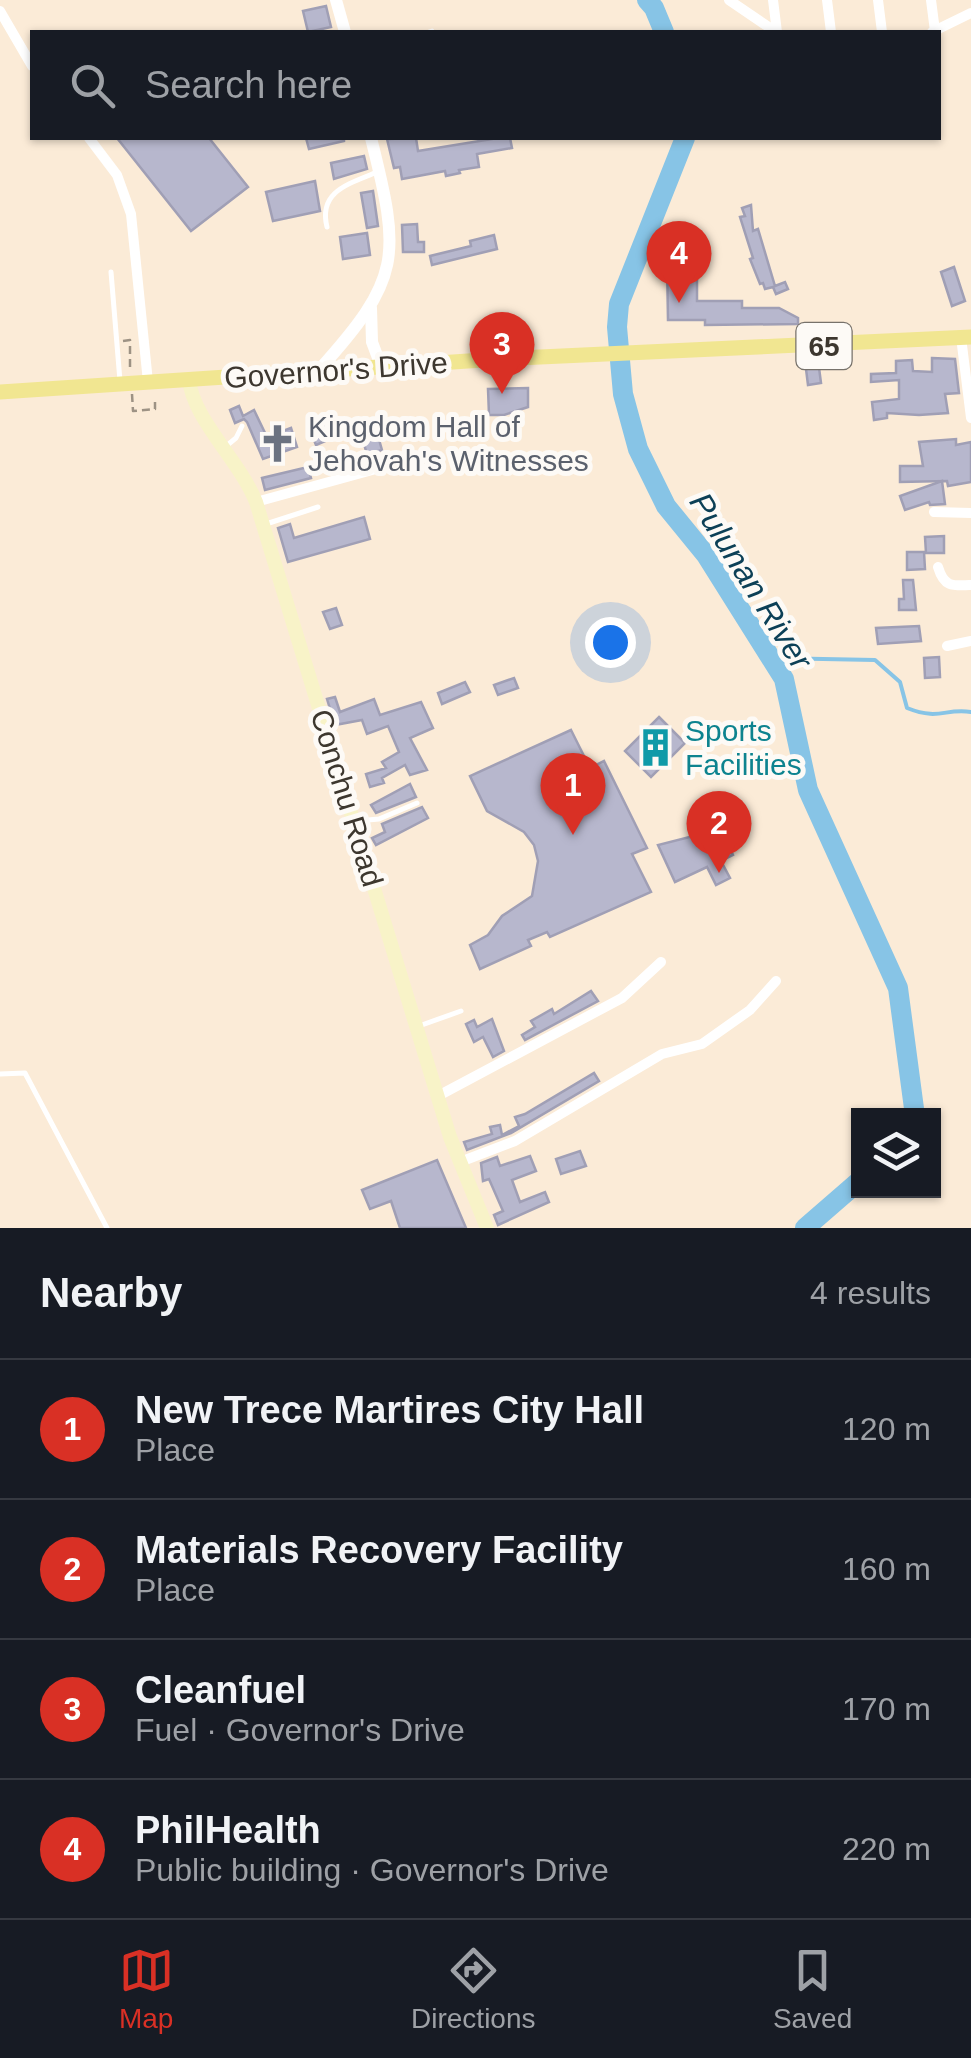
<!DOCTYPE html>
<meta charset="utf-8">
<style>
:root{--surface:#171b24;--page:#20242c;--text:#f1f3f6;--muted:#9ea1a6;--line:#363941;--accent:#d93025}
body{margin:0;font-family:Helvetica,sans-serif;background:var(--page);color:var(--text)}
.controls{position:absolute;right:30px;bottom:30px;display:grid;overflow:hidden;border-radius:0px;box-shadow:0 2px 8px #0004}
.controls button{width:90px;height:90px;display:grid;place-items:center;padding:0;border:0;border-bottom:2px solid var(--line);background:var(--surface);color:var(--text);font:50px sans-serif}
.you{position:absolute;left:610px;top:642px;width:35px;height:35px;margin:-25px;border:8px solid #fff;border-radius:50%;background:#1a73e8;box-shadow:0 0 0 15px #1a73e833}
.badge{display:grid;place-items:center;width:65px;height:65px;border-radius:50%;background:var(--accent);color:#fff;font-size:32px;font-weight:700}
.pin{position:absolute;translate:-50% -82px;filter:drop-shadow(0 2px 5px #0008)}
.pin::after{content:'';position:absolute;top:52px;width:35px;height:30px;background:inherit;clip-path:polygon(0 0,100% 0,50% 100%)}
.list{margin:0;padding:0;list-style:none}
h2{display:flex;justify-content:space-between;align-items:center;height:130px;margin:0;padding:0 40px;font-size:42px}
h2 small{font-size:32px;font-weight:400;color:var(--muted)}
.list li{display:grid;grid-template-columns:65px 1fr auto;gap:30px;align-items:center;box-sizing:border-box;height:140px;padding:0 40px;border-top:2px solid var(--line)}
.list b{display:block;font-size:38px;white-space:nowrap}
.list p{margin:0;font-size:32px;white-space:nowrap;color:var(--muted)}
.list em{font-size:32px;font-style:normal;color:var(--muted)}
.icon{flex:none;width:55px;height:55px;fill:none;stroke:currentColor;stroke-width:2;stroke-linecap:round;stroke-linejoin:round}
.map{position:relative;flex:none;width:971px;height:1228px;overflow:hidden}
.search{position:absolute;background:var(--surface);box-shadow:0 2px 8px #0004;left:30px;right:30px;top:30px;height:110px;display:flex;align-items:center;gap:25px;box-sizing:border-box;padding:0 35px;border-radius:0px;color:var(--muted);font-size:38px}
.sheet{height:690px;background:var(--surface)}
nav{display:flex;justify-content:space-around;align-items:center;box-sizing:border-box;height:140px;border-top:2px solid var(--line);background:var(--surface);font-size:28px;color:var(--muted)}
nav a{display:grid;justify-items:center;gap:5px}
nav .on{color:var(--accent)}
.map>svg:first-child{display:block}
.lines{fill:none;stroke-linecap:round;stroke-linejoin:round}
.stream{stroke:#87c4e6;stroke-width:4}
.river{stroke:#87c4e6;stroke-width:20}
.building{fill:#b7b7cd;stroke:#a09fb5;stroke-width:2.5}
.path{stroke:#9d9284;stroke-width:2.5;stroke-dasharray:8 5;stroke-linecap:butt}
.service{stroke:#fff;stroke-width:5}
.minor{stroke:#fff;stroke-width:10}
.tertiary{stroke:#fff;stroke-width:12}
.secondary{stroke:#f8f3c8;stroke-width:14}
.primary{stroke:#f1e691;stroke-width:15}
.labels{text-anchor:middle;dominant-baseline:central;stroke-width:10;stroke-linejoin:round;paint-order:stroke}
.shield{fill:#fdfaf6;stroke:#77726b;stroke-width:2.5}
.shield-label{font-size:28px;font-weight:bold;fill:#3d372f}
.street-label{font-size:30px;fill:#3d372f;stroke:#fdfaf6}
.worship-label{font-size:30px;fill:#5b616d;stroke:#fdfaf6;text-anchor:start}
.culture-label{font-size:30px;fill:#0d838f;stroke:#fdfaf6;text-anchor:start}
.water-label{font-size:32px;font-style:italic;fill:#0c4057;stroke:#fdfaf6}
</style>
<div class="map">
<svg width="971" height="1228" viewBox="0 0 971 1228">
<rect width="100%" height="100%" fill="#fbebd7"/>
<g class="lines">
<path class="stream" d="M771 658 875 660 900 682 907 708C940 721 944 708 971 712"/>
<g class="river">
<path d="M647 0 654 8 664 32"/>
<path d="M685 138 619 304 617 327 623 394 638 449 666 506 706 555 784 679 808 790 898 988 915 1116"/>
<path d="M805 1228 858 1182"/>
</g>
</g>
<g class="building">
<path d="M326 6 331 27 308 32 303 11Z"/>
<path d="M117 138H209L248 187 191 231Z"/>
<path d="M306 138H344V141L309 149Z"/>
<path d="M416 138 418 151 498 138H510L512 148 477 154 479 167 459 170 460 173 446 176 445 171 402 179 400 167 394 168 387 139Z"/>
<path d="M364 156 367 169 334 179 331 163Z"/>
<path d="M315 181 320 211 273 221 266 192Z"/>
<path d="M373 191 378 226 367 228 361 193Z"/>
<path d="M751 205 753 231 758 229 775 286 785 282 788 289 776 294 773 287 765 289 763 283 760 284 750 259 753 258 740 217 745 216 742 208Z"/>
<path d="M417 224 418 242H424V252H403L402 225Z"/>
<path d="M367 233 370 255 343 259 340 237Z"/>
<path d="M494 235 497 249 432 265 430 256 471 246 470 241Z"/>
<path d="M671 249 697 263V301H742V308H779L798 318V324L705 325V320H668L667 264Z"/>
<path d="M954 267 965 301 952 306 941 272Z"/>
<path d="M932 358 955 359 959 393 945 394 948 413 919 415 887 413V418L874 420 872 402 899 399V380L871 382V374L896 373V361L912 360 913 371 932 372Z"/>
<path d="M818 360 821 383 808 385 805 361Z"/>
<path d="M528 388V407L504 415H489L488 389Z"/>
<path d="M239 406 243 416 254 410 267 437 291 428 297 447 263 459 247 422 244 419 235 423 230 410Z"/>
<path d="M324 419 332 438 316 445 308 425Z"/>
<path d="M378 436 382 450 367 454 363 441Z"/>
<path d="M956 439V445L971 442V482L948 486 947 481 900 482V466H923L919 442Z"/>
<path d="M308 467 311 478 265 490 262 478Z"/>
<path d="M942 481 945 504 930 505 929 502 905 510 900 496Z"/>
<path d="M364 517 370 539 288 562 278 528 290 524 294 538Z"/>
<path d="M944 536V553H926L925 537Z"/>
<path d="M907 552H924L925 569 907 570Z"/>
<path d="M903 580H913L916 610H899V599H904Z"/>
<path d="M336 608 342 625 330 629 323 612Z"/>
<path d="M919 626 921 641 878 644 876 628Z"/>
<path d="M939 657 940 677 925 678 924 658Z"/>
<path d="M514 678 518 688 498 695 494 685Z"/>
<path d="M465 682 470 692 442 704 438 693Z"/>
<path d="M335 697 340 712 374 699 380 715 421 702 433 728 410 738 427 770 410 775 405 765 382 778 384 783 370 787 366 774 386 768 382 762 399 752 388 726 367 734 362 720 335 725 327 699Z"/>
<path d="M659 717 685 743 651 777 625 751Z"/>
<path d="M571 730 590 768 604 761 647 848 632 854 651 892 550 937 547 932 528 940 531 946 480 969 470 945 488 935 502 916 532 896 538 861 534 845 524 832 487 811 470 776Z"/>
<path d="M410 784 416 797 376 813 371 805Z"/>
<path d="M422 807 428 818 376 845 372 838 385 832 382 824Z"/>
<path d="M721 829 733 855 721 861 730 878 716 885 707 867 675 882 658 845Z"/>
<path d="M591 991 598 1001 525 1040 522 1035 535 1027 531 1021 552 1009 554 1014Z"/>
<path d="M492 1019 504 1051 493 1057 483 1037 474 1042 466 1024 474 1020 477 1027Z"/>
<path d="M594 1073 599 1081 511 1133 467 1150 464 1142 492 1134 490 1127 500 1125 502 1135 519 1126 515 1117 525 1114Z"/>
<path d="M580 1151 586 1166 561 1174 556 1159Z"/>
<path d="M530 1156 536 1171 512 1180 520 1202 545 1192 549 1202 498 1225 494 1215 503 1211 489 1179 483 1181 481 1163 497 1157 500 1166Z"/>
<path d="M437 1160 466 1228H400L391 1201 370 1209 362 1190Z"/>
</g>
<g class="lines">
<g class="path">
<path d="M123 341 130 340V371"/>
<path d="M132 394 133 411 155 409V402"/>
</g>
<g class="service">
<path d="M429 32 432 31"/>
<path d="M327 227C318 191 349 184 377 172"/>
<path d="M111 272 120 381"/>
<path d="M225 447 236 438 242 426"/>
<path d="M266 524 318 507"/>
<path d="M357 821 379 819 417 803"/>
<path d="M419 1026 461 1011"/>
<path d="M0 1074 25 1073 107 1228"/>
</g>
<g class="minor">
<path d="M729 0 776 32"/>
<path d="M773 0 777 32"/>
<path d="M827 0 831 32"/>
<path d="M878 0 882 32"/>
<path d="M931 0 935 31"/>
<path d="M0 11 32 66"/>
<path d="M932 32 971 13"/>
<path d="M89 138 117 175 131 214 148 382"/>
<path d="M961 337 971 418"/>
<path d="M256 502 405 461"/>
<path d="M934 512 971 513"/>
<path d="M938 567C944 587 952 586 971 585"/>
<path d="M947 646 971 641"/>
<path d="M438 1096 622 998 661 962"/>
<path d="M460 1162 515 1141 662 1054 702 1044 750 1010 776 981"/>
</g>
<g class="tertiary">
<path d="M336 0 345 32"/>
<path d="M371 308 372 342 381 366"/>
<path d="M318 371C402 278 401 257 371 138"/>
</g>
<path class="secondary" d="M189 379C192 418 240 461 256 502L450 1137 487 1228"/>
<path class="primary" d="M0 392 498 359 971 337"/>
</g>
<defs>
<symbol id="church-bare" viewBox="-9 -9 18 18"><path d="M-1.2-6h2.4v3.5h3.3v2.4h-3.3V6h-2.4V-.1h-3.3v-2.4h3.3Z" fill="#6b7280" stroke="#fdfaf6" stroke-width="2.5" paint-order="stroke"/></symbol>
<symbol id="building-bare" viewBox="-9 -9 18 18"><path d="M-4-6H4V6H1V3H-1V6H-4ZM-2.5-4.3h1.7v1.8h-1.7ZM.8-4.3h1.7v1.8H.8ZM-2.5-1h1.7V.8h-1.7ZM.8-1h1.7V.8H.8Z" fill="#0f9aa8" stroke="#fdfaf6" stroke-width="2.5" paint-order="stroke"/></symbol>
</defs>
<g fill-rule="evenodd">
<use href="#church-bare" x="250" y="416" width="55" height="55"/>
<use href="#building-bare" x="628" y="720" width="55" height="55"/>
</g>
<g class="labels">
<rect class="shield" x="796.5" y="323" width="55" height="46" rx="8"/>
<g class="shield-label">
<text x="824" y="346">65</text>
</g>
<g class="street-label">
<text transform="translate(336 370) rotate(-4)">Governor's Drive</text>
<text transform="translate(347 798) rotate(73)">Conchu Road</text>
</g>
<g class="worship-label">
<text x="308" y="426">Kingdom Hall of<tspan x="308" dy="34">Jehovah's Witnesses</tspan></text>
</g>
<g class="culture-label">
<text x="685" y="730">Sports<tspan x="685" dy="34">Facilities</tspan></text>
</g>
<g class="water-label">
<text transform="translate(751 581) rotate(58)">Pulunan River</text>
</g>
</g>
</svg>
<div class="controls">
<button><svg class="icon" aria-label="layers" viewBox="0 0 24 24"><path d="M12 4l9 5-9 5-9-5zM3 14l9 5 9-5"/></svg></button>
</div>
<div class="you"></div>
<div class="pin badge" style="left:573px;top:835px">1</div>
<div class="pin badge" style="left:719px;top:873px">2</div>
<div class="pin badge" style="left:502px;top:394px">3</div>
<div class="pin badge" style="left:679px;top:303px">4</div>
<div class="search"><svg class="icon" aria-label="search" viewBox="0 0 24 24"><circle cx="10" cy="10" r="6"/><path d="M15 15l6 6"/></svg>Search here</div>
</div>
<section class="sheet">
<h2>Nearby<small>4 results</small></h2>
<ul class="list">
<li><span class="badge">1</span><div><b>New Trece Martires City Hall</b><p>Place</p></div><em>120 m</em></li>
<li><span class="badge">2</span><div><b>Materials Recovery Facility</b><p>Place</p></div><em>160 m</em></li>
<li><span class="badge">3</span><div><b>Cleanfuel</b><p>Fuel · Governor's Drive</p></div><em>170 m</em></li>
<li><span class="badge">4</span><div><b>PhilHealth</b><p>Public building · Governor's Drive</p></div><em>220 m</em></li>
</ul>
</section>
<nav>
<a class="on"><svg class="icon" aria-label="map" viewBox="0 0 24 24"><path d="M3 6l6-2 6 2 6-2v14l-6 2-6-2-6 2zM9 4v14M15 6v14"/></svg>Map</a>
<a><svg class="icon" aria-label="directions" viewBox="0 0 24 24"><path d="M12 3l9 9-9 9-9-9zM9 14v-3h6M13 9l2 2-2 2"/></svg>Directions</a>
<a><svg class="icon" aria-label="saved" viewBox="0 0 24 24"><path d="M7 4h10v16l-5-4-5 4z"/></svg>Saved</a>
</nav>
